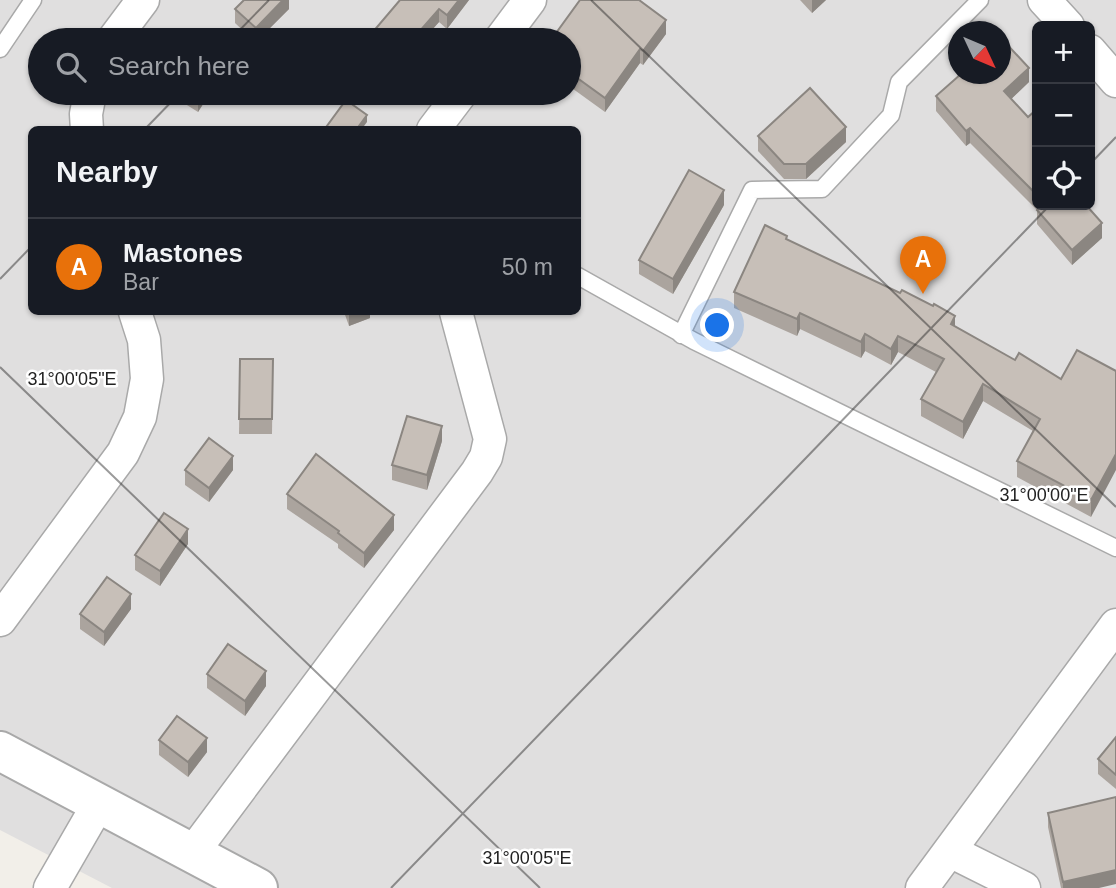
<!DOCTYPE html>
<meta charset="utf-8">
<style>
:root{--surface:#171b24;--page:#242831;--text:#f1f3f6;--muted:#9ea1a6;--line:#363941;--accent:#d40000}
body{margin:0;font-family:Helvetica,sans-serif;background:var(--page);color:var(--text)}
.controls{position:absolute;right:21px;top:21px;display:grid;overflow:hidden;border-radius:10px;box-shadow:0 2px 5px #0004}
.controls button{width:63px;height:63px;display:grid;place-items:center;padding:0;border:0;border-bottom:2px solid var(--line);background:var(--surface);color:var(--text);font:35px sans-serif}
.compass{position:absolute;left:948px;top:21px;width:63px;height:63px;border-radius:50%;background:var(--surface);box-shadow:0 2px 5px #0004;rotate:134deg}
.you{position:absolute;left:718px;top:326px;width:24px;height:24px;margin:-18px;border:5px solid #fff;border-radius:50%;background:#1a73e8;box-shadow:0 0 0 10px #1a73e833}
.badge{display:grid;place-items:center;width:46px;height:46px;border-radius:50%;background:var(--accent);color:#fff;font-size:23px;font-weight:700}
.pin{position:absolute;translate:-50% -58px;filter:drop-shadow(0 2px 4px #0008)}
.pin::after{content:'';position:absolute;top:37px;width:24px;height:21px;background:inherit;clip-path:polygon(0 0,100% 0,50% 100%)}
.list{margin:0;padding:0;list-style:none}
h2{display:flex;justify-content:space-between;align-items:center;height:91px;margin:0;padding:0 28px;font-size:30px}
h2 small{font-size:23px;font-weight:400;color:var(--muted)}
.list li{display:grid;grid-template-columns:46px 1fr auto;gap:21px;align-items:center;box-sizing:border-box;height:98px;padding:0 28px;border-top:2px solid var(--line)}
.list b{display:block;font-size:26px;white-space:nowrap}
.list p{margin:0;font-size:23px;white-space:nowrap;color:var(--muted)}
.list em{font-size:23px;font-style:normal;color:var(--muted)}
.icon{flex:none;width:38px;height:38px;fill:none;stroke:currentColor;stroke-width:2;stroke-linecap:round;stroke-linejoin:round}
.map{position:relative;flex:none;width:1116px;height:888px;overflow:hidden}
.search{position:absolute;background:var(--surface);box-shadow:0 2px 5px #0004;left:28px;top:28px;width:553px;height:77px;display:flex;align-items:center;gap:18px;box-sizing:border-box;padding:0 24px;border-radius:38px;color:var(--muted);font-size:26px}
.panel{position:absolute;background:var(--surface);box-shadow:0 2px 5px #0004;left:28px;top:126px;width:553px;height:189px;border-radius:10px}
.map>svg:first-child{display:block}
.residential{fill:#e0dfdf;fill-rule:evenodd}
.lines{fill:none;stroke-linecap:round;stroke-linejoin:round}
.service-casing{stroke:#a9a9a9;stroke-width:19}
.minor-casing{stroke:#a9a9a9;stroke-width:35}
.tertiary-casing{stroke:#a9a9a9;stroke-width:42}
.service{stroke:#fff;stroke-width:16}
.minor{stroke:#fff;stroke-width:32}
.tertiary{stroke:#fff;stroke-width:38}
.wall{fill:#aba49e}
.shaded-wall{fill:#8b8681}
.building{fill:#c7bfb8;stroke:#8b8681;stroke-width:2}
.ticks{fill:none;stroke:#222;stroke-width:2;stroke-opacity:0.45}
.ticks-label{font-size:18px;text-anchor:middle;fill:#222;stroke:#fff;stroke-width:5;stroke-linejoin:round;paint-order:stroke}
</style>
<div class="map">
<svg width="1116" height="888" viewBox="0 0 1116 888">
<rect width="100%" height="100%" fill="#f2efe9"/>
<path class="residential" d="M0 0H1116V888H112L0 830ZM1037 26H1090V205H1037ZM958 32H1000V74H958ZM40 40H569V93H40ZM32 130H578V312H32Z"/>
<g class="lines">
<defs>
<g id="service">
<path d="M0 49 33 0"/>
<path d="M578 276 694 341 1116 548"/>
<path d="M681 335 752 190 822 189 891 115 899 82 980 0"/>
</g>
<g id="minor">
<path d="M1044 0 1068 26"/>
<path d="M113 40 143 0"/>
<path d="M500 40 530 0"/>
<path d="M1090 51 1116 81"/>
<path d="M87 130 86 114 90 93"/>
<path d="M433 130 461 93"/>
<path d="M0 620 123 453 140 417 147 379 144 340 135 312"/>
<path d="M950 851 1024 888"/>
<path d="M193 852 477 472 486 457 490 439 456 312"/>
<path d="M50 888 99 803"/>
<path d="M922 888 1116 625"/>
</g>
<path id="tertiary" d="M0 751 258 888"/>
</defs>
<use href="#service" class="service-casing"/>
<use href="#minor" class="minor-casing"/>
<use href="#tertiary" class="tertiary-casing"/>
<use href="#service" class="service"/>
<use href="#minor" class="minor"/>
<use href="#tertiary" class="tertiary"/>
</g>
<g class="wall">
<path d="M289 0V9L258 40H253L235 23V9Z"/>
<path d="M400 0H469L447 29 439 22 423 40H366Z"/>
<path d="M800 0H826L812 13Z"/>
<path d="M642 2 666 34 643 65 640 63 605 112 569 86V40Z"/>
<path d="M1029 82 1011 99 1028 117 1037 109V205H1086L1102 238 1072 265 1037 224V210L970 143 966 146 936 111V96Z"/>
<path d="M171 93H210L198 112 171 95Z"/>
<path d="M758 136 846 142 806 179H784L758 151Z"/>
<path d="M724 205 673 294 639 274V260Z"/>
<path d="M787 240 955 326 1015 360 1061 379 1116 371 1091 517 1017 477V461L1033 431 983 401 963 439 921 416V399L936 372 898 352 891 365 865 351 861 358 800 329 797 336 734 308V292Z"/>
<path d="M344 312H370V318L349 326Z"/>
<path d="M240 359H273L272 434H239Z"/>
<path d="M442 441 427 490 392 480V465Z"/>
<path d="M185 470H233L209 502 185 485Z"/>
<path d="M287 494 394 530 364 568 338 548V544L287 509Z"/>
<path d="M188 544 160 586 135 570V555Z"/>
<path d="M131 609 104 646 80 629V614Z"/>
<path d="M207 674 266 686 245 716 207 688Z"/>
<path d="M1116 737V789L1098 774V759Z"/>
<path d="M159 740 207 752 188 777 159 755Z"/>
<path d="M1048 813 1099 888H1061L1048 827Z"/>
</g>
<g class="shaded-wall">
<path d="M283 0H289V9L258 40H256V28Z"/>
<path d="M459 0H469L447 29V15Z"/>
<path d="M812 0H826L812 13Z"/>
<path d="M439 9V22L423 40H412Z"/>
<path d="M666 20V34L643 65V51Z"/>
<path d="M640 49V63L605 112V98Z"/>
<path d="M1029 68V82L1004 106V91Z"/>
<path d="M201 93H210L198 112V97Z"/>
<path d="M367 115V122L361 130H356Z"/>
<path d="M846 127V142L806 179V164Z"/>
<path d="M970 128V143L966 146V131Z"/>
<path d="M724 190V205L673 294V279Z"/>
<path d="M1102 223V238L1072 265V250Z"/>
<path d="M349 312H370V318L349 326Z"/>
<path d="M800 313V329L797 336V319Z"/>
<path d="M955 316V332L951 324Z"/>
<path d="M865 334V351L861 358V342Z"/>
<path d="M898 336V352L891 365V349Z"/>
<path d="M983 384V401L963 439V422Z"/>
<path d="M442 426V441L427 490V475Z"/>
<path d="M1116 454V470L1091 517V500Z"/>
<path d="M233 456V470L209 502V488Z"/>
<path d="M394 515V530L364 568V553Z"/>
<path d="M188 529V544L160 586V571Z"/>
<path d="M131 594V609L104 646V632Z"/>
<path d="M266 671V686L245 716V701Z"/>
<path d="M207 738V752L188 777V762Z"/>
<path d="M1116 870V884L1099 888H1063V882Z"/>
</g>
<g class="building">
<path d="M244 0H283L256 28 235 9Z"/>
<path d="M400 0H459L447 15 439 9 412 40H366Z"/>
<path d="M580 0H639L666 20 643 51 640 49 605 98 569 72V40H551Z"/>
<path d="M1001 38 1029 68 1004 91 1028 117 1037 109V195L970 128 966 131 936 96 961 74H1000V39Z"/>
<path d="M810 88 846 127 806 164H784L758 136Z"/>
<path d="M191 93H201L198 97Z"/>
<path d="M346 100 367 115 356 130H324Z"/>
<path d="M689 170 724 190 673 279 639 260Z"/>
<path d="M1043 205H1086L1102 223 1072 250 1037 210Z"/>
<path d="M765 225 787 236 786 239 900 293 902 290 933 306 934 304 955 316 951 324 1015 360 1019 353 1061 379 1077 350 1116 371V454L1091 500 1017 461 1040 419 983 384 963 422 921 399 944 359 898 336 891 349 865 334 861 342 800 313 797 319 734 292Z"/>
<path d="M240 359H273L272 419H239Z"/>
<path d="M407 416 442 426 427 475 392 465Z"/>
<path d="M209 438 233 456 209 488 185 470Z"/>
<path d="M316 454 394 515 364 553 338 533 339 531 287 494Z"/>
<path d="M164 513 188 529 160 571 135 555Z"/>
<path d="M107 577 131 594 104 632 80 614Z"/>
<path d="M228 644 266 671 245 701 207 674Z"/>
<path d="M177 716 207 738 188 762 159 740Z"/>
<path d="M1116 737V775L1098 759Z"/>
<path d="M1116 797V870L1063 882 1048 813Z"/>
</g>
<path class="ticks" d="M591 0 1116 507M230 40 269 0M144 130 180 93M1090 164 1116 137M0 279 32 246M0 367 540 888M391 888 1050 205"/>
<g class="ticks-label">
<text x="72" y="385">31°00'05"E</text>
<text x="1044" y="501">31°00'00"E</text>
<text x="527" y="864">31°00'05"E</text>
</g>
</svg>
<div class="controls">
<button>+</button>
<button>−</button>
<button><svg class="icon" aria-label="locate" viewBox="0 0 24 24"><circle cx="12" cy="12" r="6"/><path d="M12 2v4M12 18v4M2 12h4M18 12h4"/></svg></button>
</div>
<svg class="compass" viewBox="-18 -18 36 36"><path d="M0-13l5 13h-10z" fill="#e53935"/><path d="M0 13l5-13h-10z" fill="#9ea1a6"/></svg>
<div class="you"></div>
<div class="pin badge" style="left:923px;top:294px;background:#e8710a">A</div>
<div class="search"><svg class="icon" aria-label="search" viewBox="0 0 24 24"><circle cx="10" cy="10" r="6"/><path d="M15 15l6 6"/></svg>Search here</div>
<section class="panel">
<h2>Nearby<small></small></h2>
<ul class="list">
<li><span class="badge" style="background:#e8710a">A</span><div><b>Mastones</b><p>Bar</p></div><em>50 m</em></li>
</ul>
</section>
</div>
